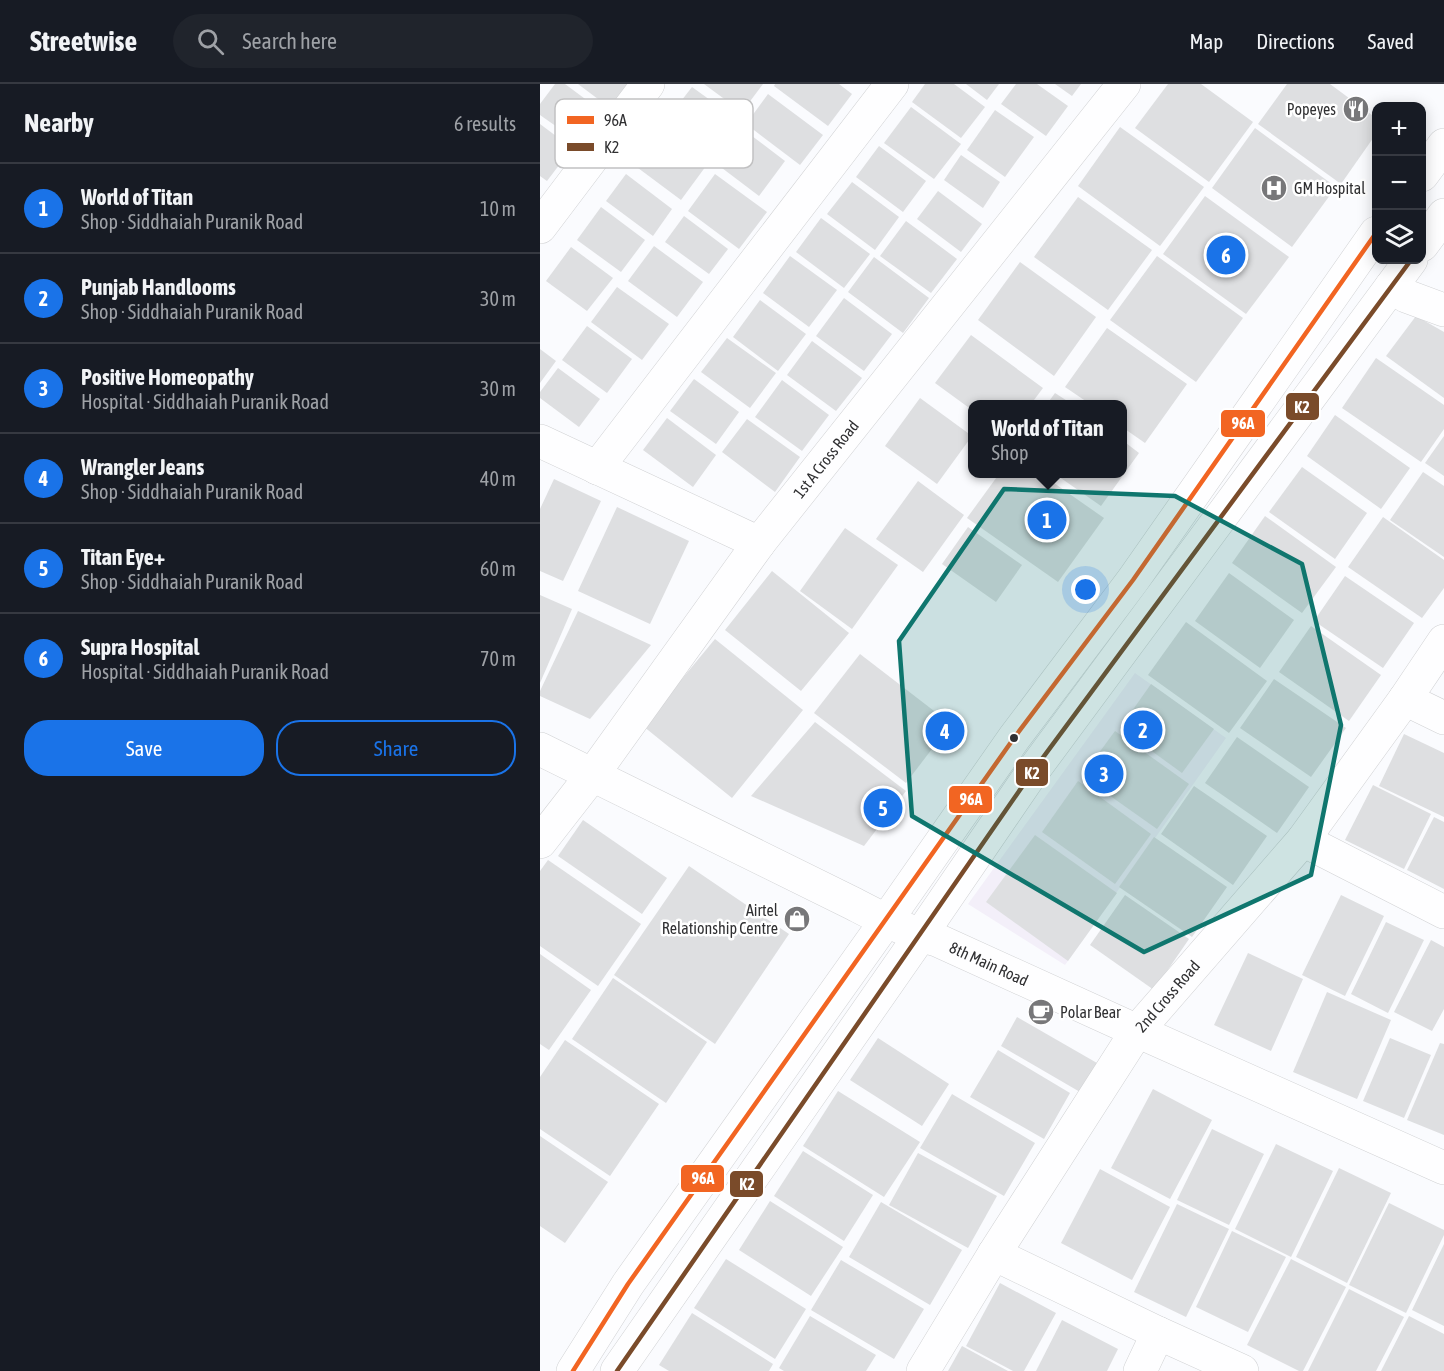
<!DOCTYPE html>
<meta charset="utf-8">
<style>
:root{--surface:#171b24;--page:#20242c;--text:#f1f3f6;--muted:#9ea1a6;--line:#363941;--accent:#1a73e8}
body{margin:0;font-family:"Asap Condensed",sans-serif;background:var(--page);color:var(--text)}
.controls{position:absolute;right:18px;top:18px;display:grid;overflow:hidden;border-radius:12px;box-shadow:0 3px 15px #0003}
.controls button{width:54px;height:54px;display:grid;place-items:center;padding:0;border:0;border-bottom:2px solid var(--line);background:var(--surface);color:var(--text);font:30px sans-serif}
.you{position:absolute;left:546px;top:506px;width:21px;height:21px;margin:-15px;border:4px solid #fff;border-radius:50%;background:#1a73e8;box-shadow:0 0 0 9px #1a73e833}
.badge{display:grid;place-items:center;width:39px;height:39px;border-radius:50%;background:var(--accent);color:#fff;font-size:20px;font-weight:700}
.pin{position:absolute;translate:-50% -50%;border:3px solid #fff;box-shadow:0 2px 6px #0006}
.popup{position:absolute;left:428px;top:316px;width:159px;height:78px;box-sizing:border-box;display:grid;place-content:center;border-radius:12px;background:var(--surface);filter:drop-shadow(0 2px 4px #0005);font-size:20px;white-space:nowrap;color:var(--muted)}
.popup b{font-size:22px;color:var(--text)}
.popup::after{content:'';position:absolute;left:50%;top:100%;margin-left:-12px;border:12px solid transparent;border-top-color:var(--surface)}
.list{margin:0;padding:0;list-style:none}
h2{display:flex;justify-content:space-between;align-items:center;height:78px;margin:0;padding:0 24px;font-size:26px}
h2 small{font-size:20px;font-weight:400;color:var(--muted)}
.list li{display:grid;grid-template-columns:39px 1fr auto;gap:18px;align-items:center;box-sizing:border-box;height:90px;padding:0 24px;border-top:2px solid var(--line)}
.list b{display:block;font-size:22px;white-space:nowrap}
.list p{margin:0;font-size:20px;white-space:nowrap;color:var(--muted)}
.list em{font-size:20px;font-style:normal;color:var(--muted)}
.actions{display:flex;gap:12px;padding:18px 24px}
.actions a{flex:1;padding:14px 0;border:2px solid var(--accent);border-radius:24px;text-align:center;font-size:21px;color:var(--accent)}
.actions .main{background:var(--accent);color:#fff}
.icon{flex:none;width:33px;height:33px;fill:none;stroke:currentColor;stroke-width:2;stroke-linecap:round;stroke-linejoin:round}
.map{position:relative;flex:none;width:904px;height:1287px;overflow:hidden}
header{display:flex;align-items:center;gap:36px;box-sizing:border-box;height:84px;padding:0 30px;background:var(--surface);border-bottom:2px solid var(--line)}
header strong{font-size:28px}
nav{display:flex;gap:33px;margin-inline-start:auto;font-size:21px}
.search{width:420px;height:54px;background:var(--page);display:flex;align-items:center;gap:15px;box-sizing:border-box;padding:0 21px;border-radius:33px;color:var(--muted);font-size:22px}
main{display:flex}
aside{flex:1;background:var(--surface)}
.map>svg:first-child{display:block}
.commercial{fill:#f3eff9}
.building{fill:#dedfe1}
.lines{fill:none;stroke-linecap:round;stroke-linejoin:round}
.minor-casing{stroke:#d1d2d4;stroke-width:34}
.major-casing{stroke:#d1d2d4;stroke-width:34}
.minor{stroke:#fefeff;stroke-width:33}
.major{stroke:#fefeff;stroke-width:33}
.bus-1-casing{stroke:#fff;stroke-width:9}
.bus-2-casing{stroke:#fff;stroke-width:9}
.bus-1{stroke:#f26522;stroke-width:4.5}
.bus-2{stroke:#7a4b2a;stroke-width:4.5}
.marked{fill:#0f766e;fill-opacity:0.2;stroke:#0f766e;stroke-width:4.5;stroke-linejoin:round}
.bus-dot{fill:#303032;stroke:#fff;stroke-width:2}
.labels{text-anchor:middle;dominant-baseline:central;stroke-width:5;stroke-linejoin:round;paint-order:stroke}
.poi-label{font-size:16px;fill:#303032;stroke:#fff;text-anchor:end}
.street-label{font-size:16px;fill:#303032;stroke:#fff}
.key{fill:#fff;stroke:#c1c1c2;stroke-width:1.5}
.key-label{font-size:16px;fill:#303032}
.line-badge{stroke:#fff;stroke-width:2}
.badge-label{font-size:16px;text-anchor:middle;font-weight:bold;fill:#fff}
</style>
<header>
<strong>Streetwise</strong>
<div class="search"><svg class="icon" aria-label="search" viewBox="0 0 24 24"><circle cx="10" cy="10" r="6"/><path d="M15 15l6 6"/></svg>Search here</div>
<nav><a>Map</a><a>Directions</a><a>Saved</a></nav>
</header>
<main>
<aside>
<h2>Nearby<small>6 results</small></h2>
<ul class="list">
<li><span class="badge">1</span><div><b>World of Titan</b><p>Shop · Siddhaiah Puranik Road</p></div><em>10 m</em></li>
<li><span class="badge">2</span><div><b>Punjab Handlooms</b><p>Shop · Siddhaiah Puranik Road</p></div><em>30 m</em></li>
<li><span class="badge">3</span><div><b>Positive Homeopathy</b><p>Hospital · Siddhaiah Puranik Road</p></div><em>30 m</em></li>
<li><span class="badge">4</span><div><b>Wrangler Jeans</b><p>Shop · Siddhaiah Puranik Road</p></div><em>40 m</em></li>
<li><span class="badge">5</span><div><b>Titan Eye+</b><p>Shop · Siddhaiah Puranik Road</p></div><em>60 m</em></li>
<li><span class="badge">6</span><div><b>Supra Hospital</b><p>Hospital · Siddhaiah Puranik Road</p></div><em>70 m</em></li>
</ul>
<div class="actions"><a class="main">Save</a><a>Share</a></div>
</aside>
<div class="map">
<svg width="904" height="1287" viewBox="0 0 904 1287">
<rect width="100%" height="100%" fill="#fafbfe"/>
<path class="commercial" d="M595 589 686 654 525 881 428 820Z"/>
<g class="building">
<path d="M15 0H25L60 26 37 57 0 31V20Z"/>
<path d="M38 0H88L70 24Z"/>
<path d="M164 0H223L202 28Z"/>
<path d="M235 0H299L312 10 288 42 234 2Z"/>
<path d="M385 0H414L445 23 421 54 372 18Z"/>
<path d="M426 0H459L447 16Z"/>
<path d="M476 0H497L528 22 506 52 461 20Z"/>
<path d="M515 0H541L532 12Z"/>
<path d="M628 0H661L713 38 669 98 595 44Z"/>
<path d="M747 0H790L836 34V50L801 100 718 40Z"/>
<path d="M152 3 195 34 167 70 124 39Z"/>
<path d="M228 10 283 51 260 81 206 40Z"/>
<path d="M371 23 421 60 394 95 344 59Z"/>
<path d="M455 26 494 53 465 93 427 66Z"/>
<path d="M0 40 32 64 7 97 0 92Z"/>
<path d="M580 43 664 103 620 162 538 102Z"/>
<path d="M715 44 796 103 752 163 672 104Z"/>
<path d="M115 45 166 82 141 116 90 78Z"/>
<path d="M204 46 245 77 219 112 178 81Z"/>
<path d="M339 62 386 97 363 128 316 93Z"/>
<path d="M421 71 460 98 443 124 404 96Z"/>
<path d="M86 90 132 125 113 152 66 117Z"/>
<path d="M175 90 227 128 199 165 148 127Z"/>
<path d="M312 98 359 133 335 166 287 130Z"/>
<path d="M398 107 442 140 421 168 377 135Z"/>
<path d="M665 112 749 173 706 230 623 170Z"/>
<path d="M538 113 612 166 568 226 494 173Z"/>
<path d="M61 123 105 156 81 188 37 156Z"/>
<path d="M144 132 188 165 169 190 125 158Z"/>
<path d="M281 134 330 170 304 204 256 168Z"/>
<path d="M366 137 417 175 391 209 340 172Z"/>
<path d="M114 162 163 198 137 233 88 197Z"/>
<path d="M31 163 73 194 47 227 6 197Z"/>
<path d="M250 172 297 206 269 243 223 209Z"/>
<path d="M617 172 703 234 656 298 570 236Z"/>
<path d="M334 173 389 214 363 249 308 208Z"/>
<path d="M480 178 556 233 514 292 438 236Z"/>
<path d="M77 203 129 240 102 276 51 238Z"/>
<path d="M304 214 352 250 324 287 276 252Z"/>
<path d="M220 216 266 250 238 287 193 253Z"/>
<path d="M876 232 904 248V314L846 272Z"/>
<path d="M47 242 92 275 67 309 22 276Z"/>
<path d="M567 244 647 300 605 359 582 343V320H550L525 303Z"/>
<path d="M431 251 503 304 491 320H432V326L395 299Z"/>
<path d="M187 254 236 289 210 324 161 288Z"/>
<path d="M272 257 322 294 296 327 247 291Z"/>
<path d="M0 265 16 277 0 299Z"/>
<path d="M836 274 904 321V345L881 378 802 324Z"/>
<path d="M18 284 60 315 39 343 0 314V308Z"/>
<path d="M154 295 199 328 176 360 130 327Z"/>
<path d="M242 296 289 331 262 367 215 333Z"/>
<path d="M515 309 532 320H507Z"/>
<path d="M380 314 432 352 397 400 345 362Z"/>
<path d="M795 331 870 384 841 425 767 372Z"/>
<path d="M127 334 176 371 153 403 103 366Z"/>
<path d="M207 335 260 373 235 408 182 368Z"/>
<path d="M904 352V392L885 379Z"/>
<path d="M582 356 599 369 561 422 515 390H582Z"/>
<path d="M762 383 827 429 795 475 729 428Z"/>
<path d="M883 388 904 402V473L850 436Z"/>
<path d="M459 390H501L564 434 518 498 427 434Z"/>
<path d="M14 395 61 417 23 497 0 487V425Z"/>
<path d="M378 397 424 431 383 488 336 455Z"/>
<path d="M77 423 149 457 110 540 38 507Z"/>
<path d="M725 432 796 483 762 529 692 479Z"/>
<path d="M843 433 904 476V504L882 534 808 483Z"/>
<path d="M428 443 482 481 456 518 402 480Z"/>
<path d="M305 444 358 481 312 545 260 507Z"/>
<path d="M232 487 309 549 261 607 185 546Z"/>
<path d="M689 489 754 536 720 584 655 537Z"/>
<path d="M805 492 874 539 843 584 774 537Z"/>
<path d="M0 511 32 525 0 599Z"/>
<path d="M38 527 111 561 50 635 0 612V607Z"/>
<path d="M646 538 727 597 689 649 608 591Z"/>
<path d="M771 542 841 591 809 637 739 588Z"/>
<path d="M175 555 263 626 192 714 103 642Z"/>
<path d="M320 570 411 640 366 699 274 629Z"/>
<path d="M734 595 806 644 771 693 700 644Z"/>
<path d="M611 600 674 645 642 689 580 644Z"/>
<path d="M275 638 366 707 324 762 211 712Z"/>
<path d="M575 647 649 700 617 745 542 692Z"/>
<path d="M864 650 904 669V733L839 702Z"/>
<path d="M697 653 769 703 737 749 665 699Z"/>
<path d="M538 697 611 750 575 800 502 748Z"/>
<path d="M833 701 891 730 864 785 805 756Z"/>
<path d="M654 702 727 752 693 801 621 750Z"/>
<path d="M894 733 904 738V805L867 786Z"/>
<path d="M43 736 127 794 102 830 18 772Z"/>
<path d="M495 751 577 809 528 877 446 818Z"/>
<path d="M614 753 687 803 652 853 579 803Z"/>
<path d="M8 776 101 840 58 902 0 862V787Z"/>
<path d="M149 782 249 850 175 960 74 891Z"/>
<path d="M585 811 649 855 614 906 550 861Z"/>
<path d="M801 811 844 832 805 912 762 891Z"/>
<path d="M846 838 884 856 848 929 811 910Z"/>
<path d="M891 856 904 863V925L892 947 854 928Z"/>
<path d="M708 869 763 895 731 967 674 941Z"/>
<path d="M0 870 51 906 9 966 0 960Z"/>
<path d="M73 894 167 958 126 1019 32 955Z"/>
<path d="M787 908 851 936 817 1015 753 988Z"/>
<path d="M477 933 557 979 540 1008 461 962Z"/>
<path d="M338 954 409 1000 382 1042 310 996Z"/>
<path d="M850 954 891 971 864 1034 823 1017Z"/>
<path d="M25 956 119 1020 70 1092 0 1045V993Z"/>
<path d="M900 959 904 960V1051L867 1036Z"/>
<path d="M458 966 530 1009 504 1055 430 1013Z"/>
<path d="M613 1005 672 1036 630 1115 571 1084Z"/>
<path d="M298 1007 380 1058 344 1113 263 1062Z"/>
<path d="M412 1010 495 1059 464 1112 380 1064Z"/>
<path d="M672 1045 724 1070 689 1141 637 1116Z"/>
<path d="M0 1052 68 1098 25 1159 0 1142Z"/>
<path d="M736 1060 793 1087 751 1173 695 1145Z"/>
<path d="M263 1067 333 1111 304 1157 234 1112Z"/>
<path d="M378 1069 457 1112 428 1164 349 1121Z"/>
<path d="M799 1084 851 1109 807 1199 756 1173Z"/>
<path d="M560 1085 630 1123 592 1196 521 1159Z"/>
<path d="M230 1117 303 1163 271 1212 199 1166Z"/>
<path d="M341 1118 422 1166 390 1221 309 1173Z"/>
<path d="M849 1119 904 1146V1151L866 1229 809 1201Z"/>
<path d="M637 1120 689 1145 646 1233 594 1208Z"/>
<path d="M692 1147 746 1173 708 1248 656 1223Z"/>
<path d="M904 1160V1242L872 1226Z"/>
<path d="M186 1175 266 1225 235 1275 154 1224Z"/>
<path d="M751 1175 806 1203 763 1287H759L707 1261Z"/>
<path d="M301 1176 384 1225 354 1275 271 1226Z"/>
<path d="M460 1199 516 1229 484 1287H473L426 1262Z"/>
<path d="M809 1205 864 1233 836 1287H768Z"/>
<path d="M152 1229 233 1280 229 1287H129L119 1281Z"/>
<path d="M270 1232 336 1271 326 1287H244L239 1284Z"/>
<path d="M869 1232 904 1250V1287H841Z"/>
<path d="M522 1236 578 1265 567 1287H496Z"/>
<path d="M422 1262 468 1287H408Z"/>
</g>
<g class="lines">
<defs>
<g id="minor">
<path d="M0 143 108 0"/>
<path d="M851 203 866 212 904 226"/>
<path d="M0 357 219 459"/>
<path d="M57 384 352 0"/>
<path d="M865 615 904 634"/>
<path id="s1" d="M0 665 314 820C341 834 367 848 397 856L597 947 904 1084"/>
<path d="M763 756 904 828"/>
<path id="s2" d="M0 758 53 690 219 459 584 0"/>
<path d="M454 1170 618 1249 600 1287"/>
<path d="M618 1249 702 1287"/>
<path id="s3" d="M383 1287 454 1170 597 947 763 756 865 615 904 557"/>
</g>
<g id="major">
<path d="M882 91 904 61"/>
<path d="M882 161 904 131"/>
<path d="M33 1287 88 1200 346 837 474 654 593 496 836 149"/>
<path d="M77 1287 380 852 493 687 871 176"/>
</g>
</defs>
<use href="#minor" class="minor-casing"/>
<use href="#major" class="major-casing"/>
<use href="#minor" class="minor"/>
<use href="#major" class="major"/>
<defs>
<path id="bus-1" d="M33 1287 88 1200 474 654 593 496 836 149"/>
<path id="bus-2" d="M77 1287 493 687 871 176"/>
</defs>
<use href="#bus-1" class="bus-1-casing"/>
<use href="#bus-2" class="bus-2-casing"/>
<use href="#bus-1" class="bus-1"/>
<use href="#bus-2" class="bus-2"/>
</g>
<path class="marked" d="M464 405 635 412 762 480 801 641 771 791 604 868 372 732 359 557Z"/>
<defs>
<symbol id="restaurant-disc" viewBox="-11 -11 22 22"><circle r="9.5" fill="#777779" stroke="#fff"/><path d="M-5-6h1v4h1v-4h1v4h1v-4h1v5L-1.5 .5V6h-2V.5L-5-1ZM5-6V6H3V1.5H1.5Q1.5-4 5-6Z" fill="#fff"/></symbol>
<symbol id="hospital-disc" viewBox="-11 -11 22 22"><circle r="9.5" fill="#777779" stroke="#fff"/><path d="M-5-5h3v3.5h4V-5h3V5h-3V1.5h-4V5h-3Z" fill="#fff"/></symbol>
<symbol id="shop-disc" viewBox="-11 -11 22 22"><circle r="9.5" fill="#777779" stroke="#fff"/><path d="M-5-2.5h2.3a2.7 3.5 0 0 1 5.4 0H5L5.5 6h-11ZM-1.5-2.5h3a1.5 2.3 0 0 0-3 0Z" fill="#fff"/></symbol>
<symbol id="cafe-disc" viewBox="-11 -11 22 22"><circle r="9.5" fill="#777779" stroke="#fff"/><path d="M-5.5-4.5H6V0H3Q3 3.5 0 3.5H-2.5Q-5.5 3.5-5.5 0ZM3-3.2v2h1.7v-2ZM-6 4.5H4V6H-6Z" fill="#fff"/></symbol>
</defs>
<g fill-rule="evenodd">
<use href="#restaurant-disc" x="801" y="10" width="30" height="30"/>
<use href="#hospital-disc" x="719" y="89" width="30" height="30"/>
<use href="#shop-disc" x="242" y="820" width="30" height="30"/>
<use href="#cafe-disc" x="486" y="913" width="30" height="30"/>
</g>
<circle class="bus-dot" cx="474" cy="654" r="5"/>
<g class="labels">
<g class="poi-label">
<text x="796" y="25">Popeyes</text>
<text x="754" y="104" text-anchor="start">GM Hospital</text>
<text x="238" y="826">Airtel<tspan x="238" dy="18">Relationship Centre</tspan></text>
<text x="520" y="928" text-anchor="start">Polar Bear</text>
</g>
<g class="street-label">
<text stroke="none"><textPath href="#s2" startOffset="478">1st A Cross Road</textPath></text>
<text stroke="none"><textPath href="#s1" startOffset="498">8th Main Road</textPath></text>
<text stroke="none"><textPath href="#s3" startOffset="448">2nd Cross Road</textPath></text>
</g>
</g>
<rect x="15" y="15" width="198" height="69" rx="9" class="key"/>
<rect x="27" y="32" width="27" height="8" fill="#f26522"/>
<rect x="27" y="59" width="27" height="8" fill="#7a4b2a"/>
<g class="key-label">
<text x="64" y="42">96A</text>
<text x="64" y="69">K2</text>
</g>
<g class="line-badge">
<rect x="745" y="308" width="35" height="29" rx="6" fill="#7a4b2a"/>
<rect x="680" y="325" width="46" height="29" rx="6" fill="#f26522"/>
<rect x="475" y="674" width="34" height="29" rx="6" fill="#7a4b2a"/>
<rect x="408" y="701" width="45" height="29" rx="6" fill="#f26522"/>
<rect x="140" y="1080" width="45" height="29" rx="6" fill="#f26522"/>
<rect x="189" y="1086" width="35" height="28" rx="6" fill="#7a4b2a"/>
</g>
<g class="badge-label">
<text x="762" y="329">K2</text>
<text x="703" y="345">96A</text>
<text x="492" y="695">K2</text>
<text x="431" y="721">96A</text>
<text x="163" y="1100">96A</text>
<text x="207" y="1106">K2</text>
</g>
</svg>
<div class="controls">
<button>+</button>
<button>−</button>
<button><svg class="icon" aria-label="layers" viewBox="0 0 24 24"><path d="M12 4l9 5-9 5-9-5zM3 14l9 5 9-5"/></svg></button>
</div>
<div class="you"></div>
<div class="pin badge" style="left:507px;top:436px">1</div>
<div class="popup"><b>World of Titan</b>Shop</div>
<div class="pin badge" style="left:603px;top:646px">2</div>
<div class="pin badge" style="left:564px;top:690px">3</div>
<div class="pin badge" style="left:405px;top:647px">4</div>
<div class="pin badge" style="left:343px;top:724px">5</div>
<div class="pin badge" style="left:686px;top:171px">6</div>
</div>
</main>
